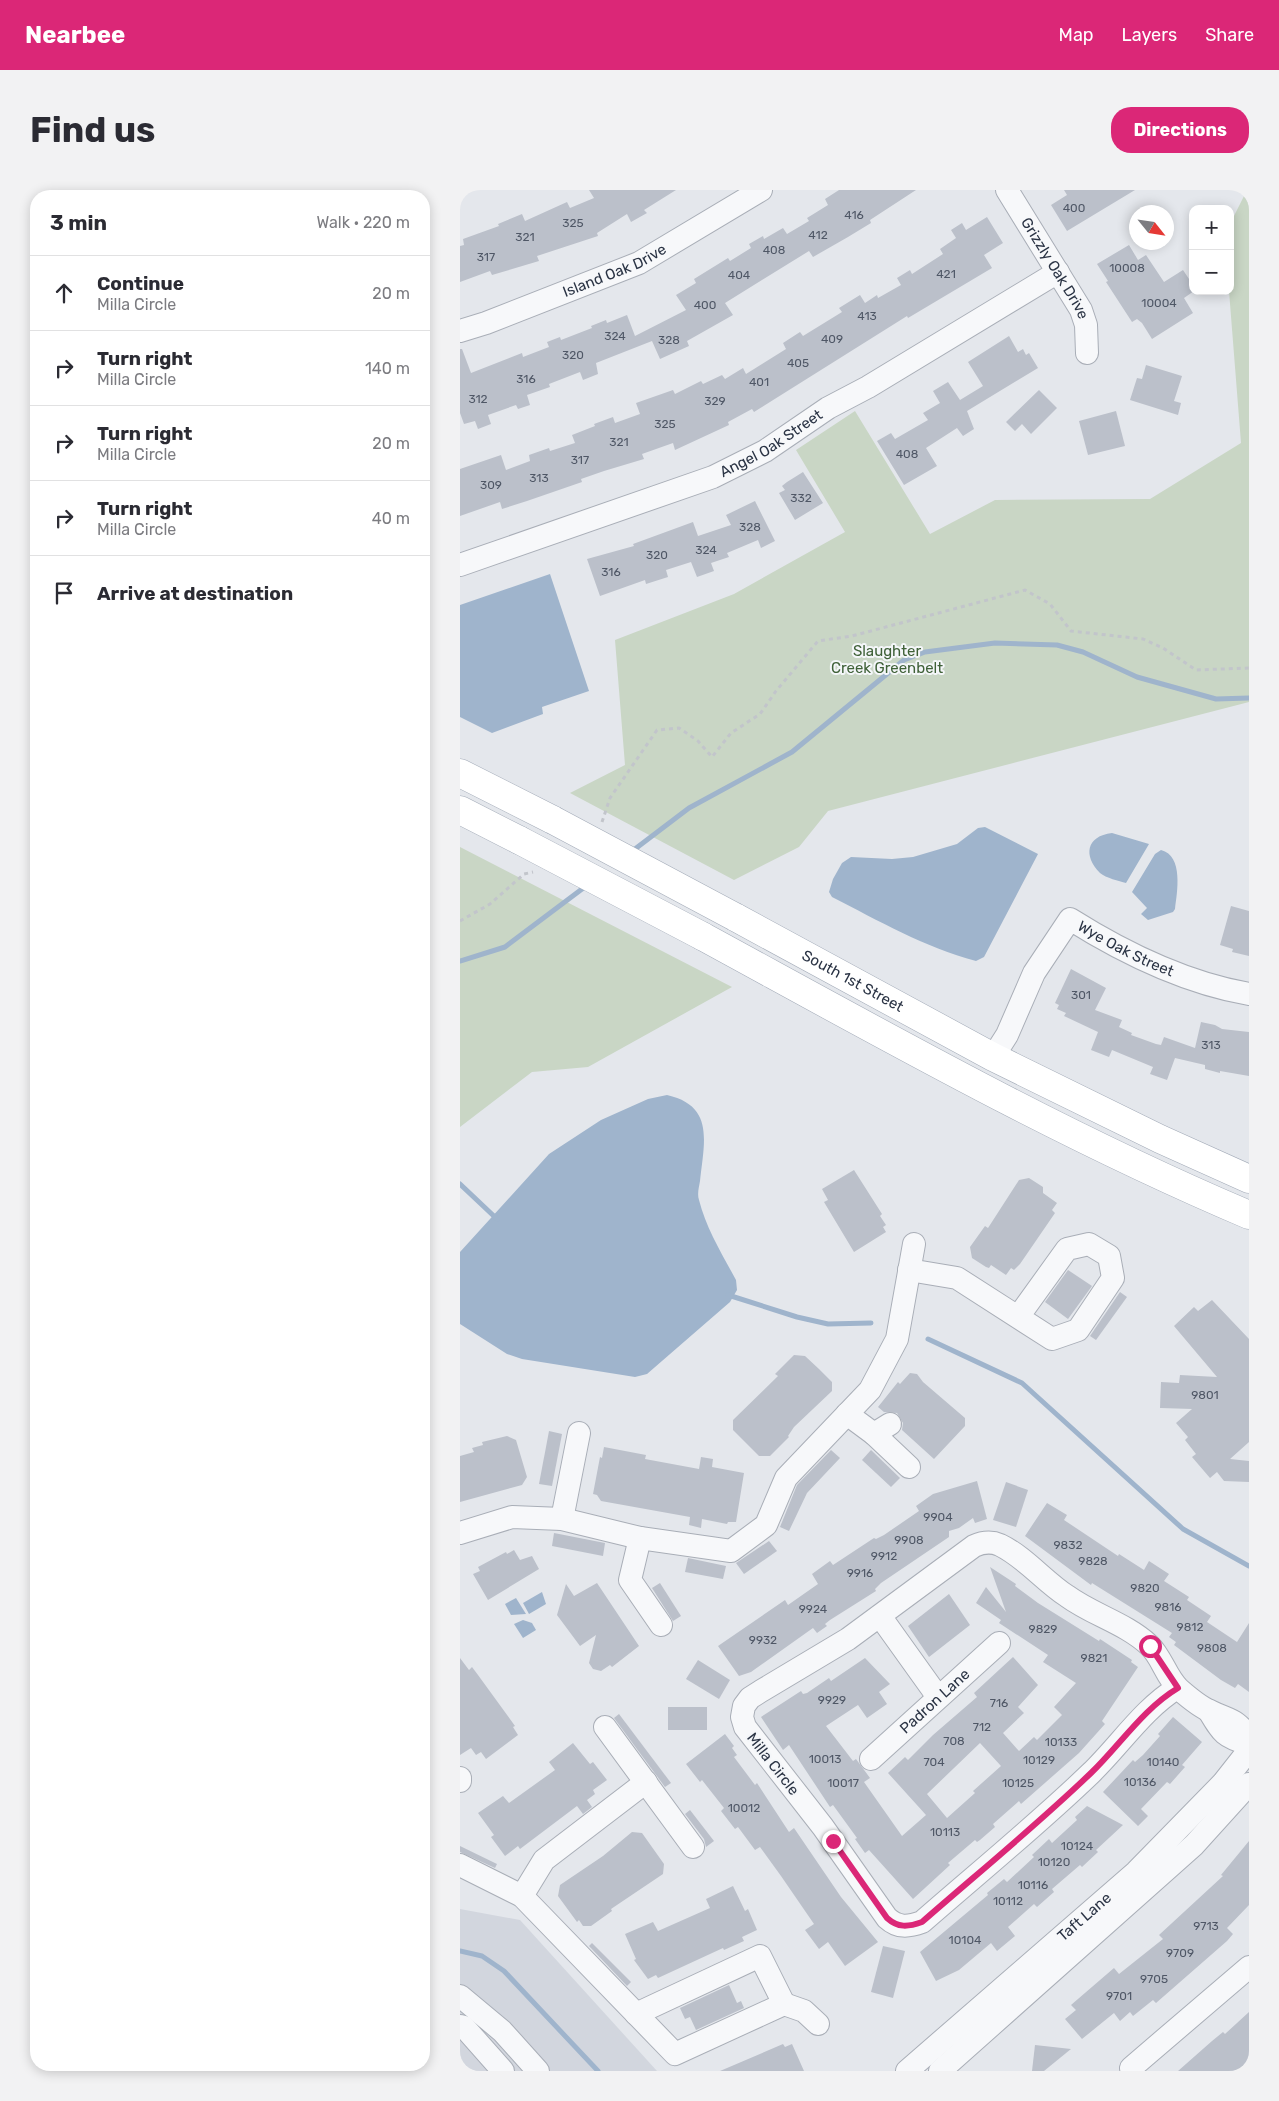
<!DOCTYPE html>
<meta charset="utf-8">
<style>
:root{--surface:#fff;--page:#f2f2f3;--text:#2b2b33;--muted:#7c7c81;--line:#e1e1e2;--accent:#db2777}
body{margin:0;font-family:Rubik,sans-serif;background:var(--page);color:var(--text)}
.controls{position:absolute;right:15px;top:15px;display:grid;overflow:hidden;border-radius:10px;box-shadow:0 2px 12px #0003}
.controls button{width:45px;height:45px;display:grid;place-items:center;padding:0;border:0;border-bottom:1px solid var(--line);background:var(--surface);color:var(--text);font:25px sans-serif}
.compass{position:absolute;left:669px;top:15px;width:45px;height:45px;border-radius:50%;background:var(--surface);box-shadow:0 2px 12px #0003;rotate:120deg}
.stop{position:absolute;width:15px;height:15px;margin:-11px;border:4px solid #db2777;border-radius:50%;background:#fff}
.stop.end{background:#db2777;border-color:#fff;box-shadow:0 1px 5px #0008}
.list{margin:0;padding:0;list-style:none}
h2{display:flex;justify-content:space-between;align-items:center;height:65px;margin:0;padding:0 20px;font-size:21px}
h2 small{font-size:16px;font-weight:400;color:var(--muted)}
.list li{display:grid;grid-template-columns:32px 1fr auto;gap:15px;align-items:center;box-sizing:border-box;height:75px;padding:0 20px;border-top:1px solid var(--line)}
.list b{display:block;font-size:19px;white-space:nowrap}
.list p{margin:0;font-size:16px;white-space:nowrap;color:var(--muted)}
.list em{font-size:16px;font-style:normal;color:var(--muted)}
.icon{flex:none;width:28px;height:28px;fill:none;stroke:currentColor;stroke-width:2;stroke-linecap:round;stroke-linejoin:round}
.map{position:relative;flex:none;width:789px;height:1881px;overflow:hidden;border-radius:20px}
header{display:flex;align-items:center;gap:30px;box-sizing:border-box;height:70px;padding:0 25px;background:var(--accent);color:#fff}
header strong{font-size:24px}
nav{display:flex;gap:28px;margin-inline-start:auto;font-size:18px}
.intro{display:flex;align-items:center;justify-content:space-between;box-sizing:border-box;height:120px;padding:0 30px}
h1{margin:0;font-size:35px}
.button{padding:12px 22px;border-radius:20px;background:var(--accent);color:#fff;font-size:18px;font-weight:700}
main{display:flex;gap:30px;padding:0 30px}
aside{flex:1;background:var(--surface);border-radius:20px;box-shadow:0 2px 12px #0003}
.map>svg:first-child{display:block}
.built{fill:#d2d6de}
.green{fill:#c9d6c5}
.water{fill:#9fb4cc}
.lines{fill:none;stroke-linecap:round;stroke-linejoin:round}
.stream{stroke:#9fb4cc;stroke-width:5}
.building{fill:#bbc0ca;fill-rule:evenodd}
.minor-casing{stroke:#a9aeb7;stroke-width:24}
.major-casing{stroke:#a3abb8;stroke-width:29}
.path{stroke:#c2c5cb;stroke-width:3;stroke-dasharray:4 4;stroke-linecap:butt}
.minor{stroke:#f7f8fa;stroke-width:22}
.major{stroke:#fff;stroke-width:28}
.major-bridge-casing{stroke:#a3abb8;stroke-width:29;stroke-linecap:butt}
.major-bridge{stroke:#fff;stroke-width:28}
.route{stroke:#db2777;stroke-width:6}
.labels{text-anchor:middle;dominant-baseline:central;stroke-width:4;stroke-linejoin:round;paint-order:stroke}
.number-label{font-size:12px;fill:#4f5766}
.street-label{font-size:15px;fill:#2b3445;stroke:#f4f6f9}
.park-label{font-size:15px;fill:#3f6138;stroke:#f4f6f9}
</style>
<header>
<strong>Nearbee</strong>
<nav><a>Map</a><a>Layers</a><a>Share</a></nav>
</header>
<div class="intro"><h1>Find us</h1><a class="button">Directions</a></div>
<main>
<aside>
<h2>3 min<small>Walk · 220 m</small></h2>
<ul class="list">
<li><svg class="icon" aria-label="ahead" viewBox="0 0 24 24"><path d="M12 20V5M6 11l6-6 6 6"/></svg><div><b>Continue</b><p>Milla Circle</p></div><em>20 m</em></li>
<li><svg class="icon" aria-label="right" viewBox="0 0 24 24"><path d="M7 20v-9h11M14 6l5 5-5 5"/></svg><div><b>Turn right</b><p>Milla Circle</p></div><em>140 m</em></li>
<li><svg class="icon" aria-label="right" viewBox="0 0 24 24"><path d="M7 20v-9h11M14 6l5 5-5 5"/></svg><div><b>Turn right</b><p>Milla Circle</p></div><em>20 m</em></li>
<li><svg class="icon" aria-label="right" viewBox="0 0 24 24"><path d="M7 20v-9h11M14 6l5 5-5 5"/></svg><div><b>Turn right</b><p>Milla Circle</p></div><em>40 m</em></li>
<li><svg class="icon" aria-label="arrive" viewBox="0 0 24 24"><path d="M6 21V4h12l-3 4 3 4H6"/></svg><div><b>Arrive at destination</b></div></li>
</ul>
</aside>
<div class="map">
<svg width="789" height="1881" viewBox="0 0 789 1881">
<rect width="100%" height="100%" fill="#e4e7ec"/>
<path class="built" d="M0 1719 60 1730 197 1881H0Z"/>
<g class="green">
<path d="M787 0H789V512L368 621 339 657 274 690 110 603 165 575 155 450 274 404 385 342 336 260 395 221 470 344 535 310 690 309 781 253 769 101 770 34Z"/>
<path d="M0 657 272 797 128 877 72 882 0 937Z"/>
</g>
<g class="water">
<path d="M90 384 129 501 82 517 83 524 32 543 0 527V415Z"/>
<path d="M525 637 578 664 524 767 516 771C464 757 419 731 372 707L369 702 373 689 382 673 391 667 432 669 453 667 497 654 518 638Z"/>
<path d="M652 643 689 654 666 693C659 691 646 688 640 683 623 666 626 646 652 643Z"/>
<path d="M701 660C724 666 717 703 715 719L713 722 688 730 681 724 687 718 672 702 695 664Z"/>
<path d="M207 905C255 916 244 952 240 991 239 997 237 1004 239 1010 246 1038 262 1064 276 1090L277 1100 270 1112 187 1184 175 1187 62 1169 47 1164 0 1134V1062L89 964 141 930 188 909Z"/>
<path d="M82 1402 86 1414 69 1424 63 1413Z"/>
<path d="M56 1408 66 1424 51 1425 45 1414Z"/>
<path d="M63 1430 72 1433 76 1440 63 1448 54 1434Z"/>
</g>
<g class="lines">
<g class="stream">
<path d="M171 662 229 618 332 562 444 470 465 462 535 453 597 455 623 462 677 487 756 509 789 508"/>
<path d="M0 771 45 757 126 696"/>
<path d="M0 994 37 1029"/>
<path d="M268 1105 337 1127 368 1134 411 1133"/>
<path d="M468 1149 562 1193 723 1339 789 1376"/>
<path d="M0 1761 22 1766 44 1781 138 1881"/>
</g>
</g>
<g class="building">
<path d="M129 0H216L184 20 187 23 171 32 167 24 137 43 138 46 77 66 79 71 32 85 30 81 0 92V56L4 55 3 49 39 36 38 34 62 24 65 31 107 12 110 18 134 8Z"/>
<path d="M379 0H456L410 30 411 33 388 47 353 67 349 61 265 113 273 125 227 151 229 156 200 169 192 151 136 173 138 184 123 190 120 182 89 194 90 197 67 205 70 215 58 219 56 215 28 225 31 234 18 239 15 231 4 234 0 223V159H2L11 183 62 163 63 167 89 157 87 152 100 147 101 150 132 138 131 136 146 130 147 133 167 125 175 146 226 120 216 105 236 93 234 89 268 68 270 71 291 58 289 54 303 46 304 49 323 38 327 44 349 31 347 28 368 15 365 9Z"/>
<path d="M604 0H675L607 41 591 15 607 5Z"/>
<path d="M527 27 543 53 524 65 532 78 448 128 447 126 294 222 292 219 268 232 269 235 215 260 213 253 182 264 184 269 144 281 121 289 122 292 67 311 42 319 40 312 0 326V279L41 265 46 280 70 271 69 265 89 258 90 261 115 253 112 245 135 236 134 234 153 227 155 233 180 224 176 213 213 200 215 204 241 191 243 194 262 185 265 189 283 178 286 184 326 159 323 153 340 142 343 146 382 122 379 118 400 105 405 113 417 105 418 108 441 95 437 88 450 80 452 84 483 64 480 59 496 48 491 40 502 33 506 40Z"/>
<path d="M669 55 678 70 686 65 704 92 723 80 733 95 734 101 724 108 733 123 692 149 682 133 677 129 672 132 646 92 648 91 637 74Z"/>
<path d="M549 146 558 162 563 159 566 165 569 163 578 178 507 221 514 239 503 246 497 238 466 258 477 276 444 295 417 251 431 243 435 249 468 230 463 223 480 213 473 201 488 192 500 210 523 196 508 172Z"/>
<path d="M686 175 722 186 714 211 721 213 718 225 670 210 677 188 682 189Z"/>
<path d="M579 200 597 218 571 244 562 234 555 241 546 232Z"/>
<path d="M656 221 665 256 628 265 619 231Z"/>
<path d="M343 282 363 313 335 330 319 303 325 300 322 296 327 292Z"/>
<path d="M295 311 315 351 301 358 298 350 267 363 269 367 251 373 254 381 237 387 231 372 206 380 208 387 186 394 185 390 140 406 127 369 174 356 173 354 233 332 238 346 271 335 266 325Z"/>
<path d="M771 716 789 721V766L772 762 773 759 760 755Z"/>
<path d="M611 779 646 798 635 820 662 830 659 837 672 843 671 845 696 854 701 855 704 847 735 858 741 832 755 835 762 839 789 842V886L760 881V883L745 879V875L715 868 707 890 690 884 693 877 652 860 649 867 631 860 638 842 604 826 606 823 597 819 599 815 595 813Z"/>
<path d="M394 980 422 1024 420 1026 426 1035 423 1037 426 1042 394 1062 364 1012 368 1010 362 999Z"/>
<path d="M569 988 583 997V1003L597 1013 592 1020 595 1023 560 1074 554 1080 551 1078 546 1085 531 1075 529 1078 526 1077 512 1068 510 1057 525 1036 528 1038 559 990Z"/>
<path d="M608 1080 632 1096 608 1129 585 1112Z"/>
<path d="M660 1102 667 1107 636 1150 630 1146Z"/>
<path d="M752 1110 789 1149V1252L770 1269 789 1271V1292L764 1291 757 1282 750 1288 732 1267 736 1264 725 1250 728 1247 716 1233 732 1219 700 1218 701 1192 719 1193 720 1185 757 1187 714 1136 734 1117 738 1121Z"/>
<path d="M334 1165 345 1166 359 1179 372 1192V1201L334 1237 328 1246 329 1247 310 1266H299L273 1240V1230L318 1186 315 1184Z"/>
<path d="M450 1183 457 1184 463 1192 505 1228V1236L474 1269 442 1240 443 1233 437 1223 424 1222 418 1217 438 1192 440 1194Z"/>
<path d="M89 1241 102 1244 92 1296 79 1294Z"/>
<path d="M47 1246 56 1250 67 1287 62 1295 0 1312V1266L14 1262 12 1258 23 1255 22 1252Z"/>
<path d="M144 1257 186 1265 185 1269 239 1279 241 1267 253 1269 252 1277 284 1283 276 1332H268L267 1334 242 1329 241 1338 229 1335 230 1327 141 1311 137 1305 133 1304 140 1267 142 1268Z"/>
<path d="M371 1260 380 1268 347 1303 329 1341 320 1337 337 1295Z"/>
<path d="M411 1260 440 1288 431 1297 402 1270Z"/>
<path d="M517 1291 527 1329 515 1333 513 1328 499 1338 489 1341V1347L421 1393 415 1399 416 1401 370 1430 365 1434 367 1436 357 1443 353 1438 291 1482 279 1486 258 1456 325 1410 328 1415 358 1394 352 1384 370 1371 373 1375 414 1348 416 1349 424 1345 459 1321 456 1316 473 1304Z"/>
<path d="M546 1292 568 1300 556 1337 533 1330Z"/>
<path d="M587 1313 607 1325 604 1330 658 1366 659 1364 684 1380 689 1371 709 1384 704 1391 729 1407 727 1410 751 1426 747 1432 777 1452 789 1433V1502L778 1494 775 1498 761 1490 714 1455 716 1452 709 1447 712 1443 632 1393 631 1395 565 1346Z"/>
<path d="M94 1343 145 1353 143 1366 92 1356Z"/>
<path d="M309 1351 317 1361 284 1384 276 1373Z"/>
<path d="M54 1360 60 1370 72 1366 79 1379 28 1410 13 1384 20 1381 18 1377 46 1362 47 1364Z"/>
<path d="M228 1368 266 1376 263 1389 225 1382Z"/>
<path d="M530 1377 556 1394 555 1396 578 1413 639 1451 640 1449 672 1470 671 1472 678 1477 642 1531 645 1534 619 1563 561 1614 559 1611 533 1634 535 1637 520 1650 517 1652 515 1650 488 1673 490 1675 453 1709 409 1660 405 1663 395 1649 397 1648 373 1615 370 1617 329 1555 323 1560 301 1527 341 1501 343 1504 347 1503 369 1488 371 1491 405 1468 430 1494 419 1502 427 1514 407 1528 398 1515 366 1536 393 1571 396 1569 410 1588 404 1592 442 1646 466 1625 428 1583 445 1567 448 1570 473 1545 517 1507 514 1503 553 1467 578 1495 558 1517 564 1523 543 1543 559 1561 574 1547 577 1550 602 1525 594 1517 616 1493 583 1472 588 1465 539 1433 541 1430 516 1413 526 1397 546 1422ZM520 1553 541 1576 513 1601 515 1603 487 1628 467 1604Z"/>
<path d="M137 1393 179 1456 152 1477 150 1475 141 1481 133 1479 129 1473 136 1445 120 1456 97 1425 106 1394 114 1406Z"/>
<path d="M200 1393 221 1426 213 1431 192 1398Z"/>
<path d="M489 1404 510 1435 469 1467 448 1436Z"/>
<path d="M0 1468 9 1480 12 1477 18 1485 55 1536 53 1537 58 1545 26 1569 21 1562 16 1565 11 1558 0 1565Z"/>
<path d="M238 1470 270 1490 259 1509 226 1489Z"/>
<rect x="208" y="1517" width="39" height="23"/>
<path d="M159 1524 211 1593 205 1597 154 1528Z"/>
<path d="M713 1527 742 1552 722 1575 725 1577 710 1594 707 1592 681 1619 688 1626 678 1636 643 1602 673 1570 675 1572 683 1565 700 1546 698 1544Z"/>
<path d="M265 1544 274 1556 272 1558 277 1565 274 1567 295 1595 297 1593 329 1642 334 1638 381 1707 418 1752 385 1776 368 1752 359 1759 345 1740 354 1734 321 1686 300 1657 295 1660 278 1637 275 1639 261 1621 264 1618 242 1590 240 1592 226 1574Z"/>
<path d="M113 1553 130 1574 133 1572 147 1590 133 1600 135 1604 127 1610 132 1617 123 1624 117 1616 60 1659 58 1656 45 1666 31 1647 34 1645 18 1623 43 1606 49 1613 95 1580 89 1572Z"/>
<path d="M627 1616 663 1635 636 1660 638 1662 622 1677 620 1675 592 1699 594 1702 577 1717 574 1714 548 1737 555 1746 537 1761 531 1753 499 1780 476 1791 460 1762 528 1705 527 1703 544 1689 547 1692 574 1667 572 1665 589 1649 592 1653 617 1630 615 1627Z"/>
<path d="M230 1620 254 1651 246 1657 244 1649 225 1624Z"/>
<path d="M172 1642 182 1643 204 1674 203 1684 151 1719 152 1721 131 1736H123L119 1730 117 1732 98 1706 100 1695 143 1666Z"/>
<path d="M789 1651V1715L767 1738 773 1744 767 1751 696 1813 693 1810 673 1826 670 1822 660 1831 654 1823 622 1849 605 1829 616 1820 611 1815 654 1778 659 1784 703 1749 699 1745 763 1686 761 1685Z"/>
<path d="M0 1656 37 1674 35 1678 0 1662Z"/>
<path d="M273 1696 285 1721 288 1719 297 1740 282 1747 284 1751 264 1760 263 1758 198 1788 196 1785 188 1789 174 1770 176 1769 165 1744 193 1732 198 1741 250 1718 246 1709Z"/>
<path d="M132 1753 171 1792 167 1796 129 1756Z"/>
<path d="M423 1756 445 1761 433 1808 411 1802Z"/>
<path d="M269 1795 277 1813 281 1811 284 1818 236 1840 230 1827 225 1829 220 1818Z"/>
<path d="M789 1822V1881H718L752 1851 763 1842 765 1844Z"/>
<path d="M323 1854 325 1857 332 1854 344 1881H260Z"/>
<path d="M575 1855 611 1859 584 1881H572Z"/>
</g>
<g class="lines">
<defs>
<g id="minor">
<path id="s1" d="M547 0 621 120 626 135 627 163"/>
<path id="s2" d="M0 141 26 133 179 73 301 0"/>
<path id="s3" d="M0 375 253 287 305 261 368 218 408 197 598 82"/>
<path id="s4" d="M533 867 547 845 574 783 610 729C664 763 726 793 789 804"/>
<path d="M449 1080 497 1088 592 1149 618 1140 653 1088 649 1066 629 1054 607 1059 558 1127"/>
<path d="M387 1224 414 1244 430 1234"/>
<path d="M414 1244 449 1277"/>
<path d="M102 1329 119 1243"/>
<path d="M0 1343 52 1327 102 1329 180 1348 271 1361 306 1335 326 1288 410 1200 437 1149 454 1054"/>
<path d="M180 1348 170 1390 201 1435"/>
<path d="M420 1426 478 1507"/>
<path d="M717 1498C683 1519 660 1555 631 1583 577 1635 518 1683 462 1732 448 1737 438 1738 427 1728L363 1637 285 1537 282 1527 284 1516 290 1508 301 1501 388 1449 514 1356C523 1352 531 1351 540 1355 565 1367 584 1391 607 1406 633 1425 665 1433 689 1455 702 1467 706 1487 719 1499 727 1506 740 1517 750 1521 770 1531 776 1528 789 1548"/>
<path d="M749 1521C762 1543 764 1547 789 1554"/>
<path d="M145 1537 233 1657"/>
<path id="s5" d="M411 1569 539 1453"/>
<path d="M0 1588V1591"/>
<path d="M0 1675 62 1706 215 1864 324 1814 344 1821 358 1834"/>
<path d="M62 1706 84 1670 186 1592"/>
<path d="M0 1806 42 1841 78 1881"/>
<path d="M176 1824 300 1766 324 1814"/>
<path d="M0 1836 4 1837 43 1881"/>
<path id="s6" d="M447 1881 676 1682 763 1593 789 1560"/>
<path d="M480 1881 734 1655 789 1594"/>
<path d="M673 1881 671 1878 789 1777"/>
</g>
<g id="major">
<path d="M0 583 93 630"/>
<path d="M0 620 59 650"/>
<path id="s7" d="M275 727 533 867 700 949 789 989"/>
<path d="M242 746C422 844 600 945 789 1025"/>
</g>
</defs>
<use href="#minor" class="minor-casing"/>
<use href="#major" class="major-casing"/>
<g class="path">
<path d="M142 632 150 608 197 540 219 538 238 551 252 567 271 543 300 524 316 501 358 451 392 446 565 400 590 414 611 441 683 449 703 458 736 480 789 478"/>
<path d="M0 731 30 714 64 684 73 682"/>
</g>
<use href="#minor" class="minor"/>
<use href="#major" class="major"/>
<defs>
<g id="major-bridge">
<path d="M93 630 275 727"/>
<path d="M59 650 242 746"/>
</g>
</defs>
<use href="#major-bridge" class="major-bridge-casing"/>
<use href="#major-bridge" class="major-bridge"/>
</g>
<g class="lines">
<path class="route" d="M373 1651 427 1728C438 1738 448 1737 462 1732 518 1683 577 1635 631 1583 660 1555 683 1519 718 1498L690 1456"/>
</g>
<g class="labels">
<g class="number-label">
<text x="614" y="18">400</text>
<text x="394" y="25">416</text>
<text x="113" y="33">325</text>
<text x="358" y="45">412</text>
<text x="65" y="47">321</text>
<text x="314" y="60">408</text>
<text x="26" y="67">317</text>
<text x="667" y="78">10008</text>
<text x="486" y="84">421</text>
<text x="279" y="85">404</text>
<text x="699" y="113">10004</text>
<text x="245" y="115">400</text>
<text x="407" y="126">413</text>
<text x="155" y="146">324</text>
<text x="372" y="149">409</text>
<text x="209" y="150">328</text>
<text x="113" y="165">320</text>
<text x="338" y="173">405</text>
<text x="66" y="189">316</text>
<text x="299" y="192">401</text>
<text x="18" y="209">312</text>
<text x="255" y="211">329</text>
<text x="205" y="234">325</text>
<text x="159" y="252">321</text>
<text x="447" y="264">408</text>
<text x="120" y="270">317</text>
<text x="79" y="288">313</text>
<text x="31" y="295">309</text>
<text x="341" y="308">332</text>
<text x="290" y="337">328</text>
<text x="246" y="360">324</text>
<text x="197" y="365">320</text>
<text x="151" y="382">316</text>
<text x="621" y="805">301</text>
<text x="751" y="855">313</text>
<text x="745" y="1205">9801</text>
<text x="478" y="1327">9904</text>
<text x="449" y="1350">9908</text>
<text x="608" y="1355">9832</text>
<text x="424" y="1366">9912</text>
<text x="633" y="1371">9828</text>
<text x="400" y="1383">9916</text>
<text x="685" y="1398">9820</text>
<text x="708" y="1417">9816</text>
<text x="353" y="1419">9924</text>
<text x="730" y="1437">9812</text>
<text x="583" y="1439">9829</text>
<text x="303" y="1450">9932</text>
<text x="752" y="1458">9808</text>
<text x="634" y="1468">9821</text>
<text x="372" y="1510">9929</text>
<text x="539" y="1513">716</text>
<text x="522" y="1537">712</text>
<text x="494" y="1551">708</text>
<text x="601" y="1552">10133</text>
<text x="365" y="1569">10013</text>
<text x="579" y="1570">10129</text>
<text x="474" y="1572">704</text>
<text x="703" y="1572">10140</text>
<text x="680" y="1592">10136</text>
<text x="383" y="1593">10017</text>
<text x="558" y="1593">10125</text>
<text x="284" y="1618">10012</text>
<text x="485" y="1642">10113</text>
<text x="617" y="1656">10124</text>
<text x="594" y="1672">10120</text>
<text x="573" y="1695">10116</text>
<text x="548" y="1711">10112</text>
<text x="746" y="1736">9713</text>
<text x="505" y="1750">10104</text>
<text x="720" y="1763">9709</text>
<text x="694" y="1789">9705</text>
<text x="659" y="1806">9701</text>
</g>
<g class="street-label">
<text stroke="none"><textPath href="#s2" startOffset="166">Island Oak Drive</textPath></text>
<text stroke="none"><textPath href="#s1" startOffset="92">Grizzly Oak Drive</textPath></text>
<text stroke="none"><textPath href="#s3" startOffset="335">Angel Oak Street</textPath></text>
<text stroke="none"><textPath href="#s4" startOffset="222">Wye Oak Street</textPath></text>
<text stroke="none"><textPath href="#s7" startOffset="134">South 1st Street</textPath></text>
<text stroke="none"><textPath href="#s5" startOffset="86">Padron Lane</textPath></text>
<text transform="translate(313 1574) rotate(52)">Milla Circle</text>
<text stroke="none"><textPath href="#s6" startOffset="235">Taft Lane</textPath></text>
</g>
<g class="park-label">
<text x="427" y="461">Slaughter<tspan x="427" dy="17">Creek Greenbelt</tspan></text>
</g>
</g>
</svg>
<div class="controls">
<button>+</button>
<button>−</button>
</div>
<svg class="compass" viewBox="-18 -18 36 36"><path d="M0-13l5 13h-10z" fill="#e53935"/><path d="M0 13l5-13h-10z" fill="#7c7c81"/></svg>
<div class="stop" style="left:690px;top:1456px"></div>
<div class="stop end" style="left:373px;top:1651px"></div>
</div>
</main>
